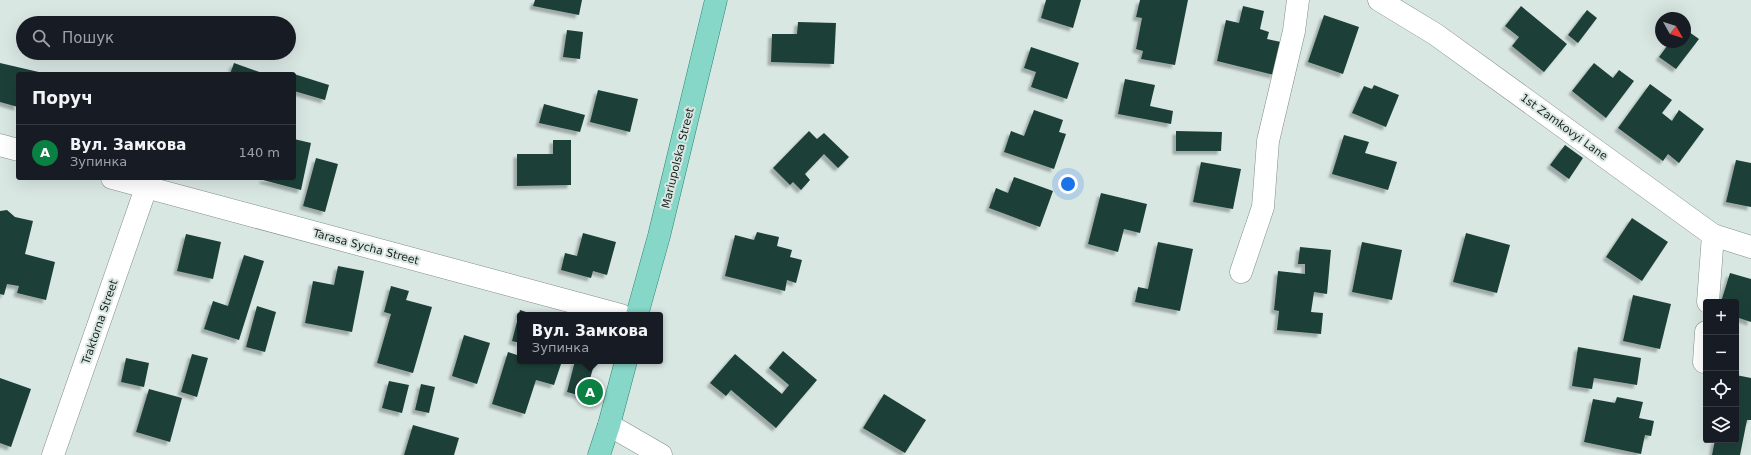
<!DOCTYPE html>
<html lang="uk">
<meta charset="utf-8">
<style>
:root{--surface:#171b24;--page:#20242c;--text:#f1f3f6;--muted:#9ea1a6;--line:#363941;--accent:#0b8043}
body{margin:0;font-family:"DejaVu Sans",sans-serif;background:var(--page);color:var(--text)}
.controls{position:absolute;right:12px;bottom:12px;display:grid;overflow:hidden;border-radius:4px;box-shadow:0 4px 16px #0002}
.controls button{width:36px;height:36px;display:grid;place-items:center;padding:0;border:0;border-bottom:1px solid var(--line);background:var(--surface);color:var(--text);font:20px sans-serif}
.compass{position:absolute;left:1655px;top:12px;width:36px;height:36px;border-radius:50%;background:var(--surface);box-shadow:0 4px 16px #0002;rotate:129deg}
.you{position:absolute;left:1068px;top:184px;width:14px;height:14px;margin:-10px;border:3px solid #fff;border-radius:50%;background:#1a73e8;box-shadow:0 0 0 6px #1a73e833}
.badge{display:grid;place-items:center;width:26px;height:26px;border-radius:50%;background:var(--accent);color:#fff;font-size:13px;font-weight:700}
.pin{position:absolute;translate:-50% -50%;border:2px solid #fff;box-shadow:0 1px 4px #0006}
.popup{position:absolute;left:517px;top:312px;width:146px;height:52px;box-sizing:border-box;display:grid;place-content:center;border-radius:4px;background:var(--surface);filter:drop-shadow(0 1px 3px #0005);font-size:13px;white-space:nowrap;color:var(--muted)}
.popup b{font-size:15px;color:var(--text)}
.popup::after{content:'';position:absolute;left:50%;top:100%;margin-left:-8px;border:8px solid transparent;border-top-color:var(--surface)}
.list{margin:0;padding:0;list-style:none}
h2{display:flex;justify-content:space-between;align-items:center;height:52px;margin:0;padding:0 16px;font-size:17px}
h2 small{font-size:13px;font-weight:400;color:var(--muted)}
.list li{display:grid;grid-template-columns:26px 1fr auto;gap:12px;align-items:center;box-sizing:border-box;height:56px;padding:0 16px;border-top:1px solid var(--line)}
.list b{display:block;font-size:15px;white-space:nowrap}
.list p{margin:0;font-size:13px;white-space:nowrap;color:var(--muted)}
.list em{font-size:13px;font-style:normal;color:var(--muted)}
.icon{flex:none;width:22px;height:22px;fill:none;stroke:currentColor;stroke-width:2;stroke-linecap:round;stroke-linejoin:round}
.map{position:relative;flex:none;width:1751px;height:455px;overflow:hidden}
.search{position:absolute;background:var(--surface);box-shadow:0 4px 16px #0002;left:16px;top:16px;width:280px;height:44px;display:flex;align-items:center;gap:10px;box-sizing:border-box;padding:0 14px;border-radius:22px;color:var(--muted);font-size:15px}
.panel{position:absolute;background:var(--surface);box-shadow:0 4px 16px #0002;left:16px;top:72px;width:280px;height:108px;border-radius:4px}
.map>svg:first-child{display:block}
.building{fill:#1c4038;filter:url(#shadow)}
.lines{fill:none;stroke-linecap:round;stroke-linejoin:round}
.minor-casing{stroke:#818d8a;stroke-width:23}
.major-casing{stroke:#2d8675;stroke-width:23}
.minor{stroke:#fff;stroke-width:22}
.major{stroke:#87d7c8;stroke-width:22}
.labels{text-anchor:middle;dominant-baseline:central;stroke-width:4;stroke-linejoin:round;paint-order:stroke}
.street-label{font-size:11px;fill:#1b201e;stroke:#d9e7e3}
</style>
<div class="map">
<svg width="1751" height="455" viewBox="0 0 1751 455">
<defs>
<filter id="shadow"><feDropShadow dx="-3.5" dy="3.5" stdDeviation="1" flood-color="#0004"/></filter>
</defs>
<rect width="100%" height="100%" fill="#d9e7e3"/>
<g class="building">
<path d="M535 0H582L579 15 533 6Z"/>
<path d="M1046 0H1081L1073 28 1041 18Z"/>
<path d="M1140 0H1188L1175 65 1141 59 1143 51 1136 49 1142 18 1136 17Z"/>
<path d="M1243 6 1264 11 1260 29 1269 32 1267 39 1281 42 1274 75 1217 61 1226 20 1239 23Z"/>
<path d="M1521 6 1567 44 1544 72 1512 46 1519 37 1505 26Z"/>
<path d="M1587 10 1597 18 1578 43 1568 35Z"/>
<path d="M1324 15 1359 27 1343 74 1308 62Z"/>
<path d="M798 22 836 23 834 64 771 62 772 34H797Z"/>
<path d="M1685 29 1699 39 1676 69 1659 57 1670 42H1685Z"/>
<path d="M567 30 583 32 580 59 563 57Z"/>
<path d="M1031 47 1079 63 1067 99 1031 87 1036 72 1024 68Z"/>
<path d="M0 63 43 73 18 74V107L0 102Z"/>
<path d="M234 63 265 74H230Z"/>
<path d="M1594 63 1613 78 1619 70 1634 81 1606 118 1572 91Z"/>
<path d="M294 74 329 85 325 100 294 91Z"/>
<path d="M1125 79 1155 85 1150 106 1173 111 1171 124 1118 114Z"/>
<path d="M1650 84 1672 100 1662 113 1672 121 1679 110 1704 129 1679 163 1668 154 1663 161 1618 128Z"/>
<path d="M1374 85 1399 95 1386 127 1352 113 1364 86 1372 89Z"/>
<path d="M598 90 638 99 630 132 590 122Z"/>
<path d="M544 104 585 115 580 132 539 123Z"/>
<path d="M1034 110 1063 120 1059 132 1066 134 1054 169 1004 152 1011 131 1024 136Z"/>
<path d="M809 131 817 139 824 133 849 157 838 168 824 154 805 174 810 180 801 190 793 182 790 185 773 168Z"/>
<path d="M1176 131 1222 132 1221 151H1176Z"/>
<path d="M1344 135 1369 142 1365 153 1397 162 1388 190 1332 174Z"/>
<path d="M294 139 311 143 301 190 263 180V178H294Z"/>
<path d="M553 140H571V185L517 186V154H553Z"/>
<path d="M1565 145 1583 158 1569 179 1550 165Z"/>
<path d="M316 158 338 164 325 212 303 206Z"/>
<path d="M1736 160 1751 163V207L1726 202Z"/>
<path d="M1201 162 1241 169 1233 209 1193 202Z"/>
<path d="M1014 177 1053 191 1040 227 989 208 996 188 1008 193Z"/>
<path d="M1101 193 1147 204 1140 233 1124 229 1118 252 1088 244Z"/>
<path d="M7 210 15 217 33 221 25 254 55 262 46 300 17 293 19 286 7 284 4 295 0 294V211Z"/>
<path d="M1632 218 1668 242 1642 281 1606 257Z"/>
<path d="M757 232 779 237 777 246 792 250 790 257 802 260 796 283 787 280 785 291 725 276 735 235 754 240Z"/>
<path d="M583 233 616 242 607 275 593 271 591 278 561 270 565 253 577 256Z"/>
<path d="M1466 233 1510 245 1497 293 1453 282Z"/>
<path d="M186 234 221 242 213 279 177 271Z"/>
<path d="M1158 242 1193 249 1180 311 1135 302 1138 287 1148 289Z"/>
<path d="M1362 242 1402 250 1392 300 1352 292Z"/>
<path d="M1300 247 1331 250 1327 294 1314 292 1311 312 1323 313 1321 334 1277 330 1279 311 1274 310 1278 271 1305 274V264H1298Z"/>
<path d="M244 255 264 261 239 340 204 329 213 301 228 306Z"/>
<path d="M338 266 364 271 352 332 305 323 313 281 334 285Z"/>
<path d="M1730 273 1751 279V322L1736 317V302H1721Z"/>
<path d="M391 286 409 291 406 300 432 307 413 373 377 363 391 314 384 312Z"/>
<path d="M1633 295 1671 304 1660 349 1623 341Z"/>
<path d="M257 306 276 312 265 352 246 347Z"/>
<path d="M520 310 535 315H520V343L512 341Z"/>
<path d="M464 335 490 343 477 384 452 376Z"/>
<path d="M1578 347 1641 358 1637 385 1594 378 1592 389 1572 386Z"/>
<path d="M783 351 817 380 776 428 731 390 726 396 710 383 735 354 782 394 789 385 769 368Z"/>
<path d="M508 352 520 356V361H562L554 385 536 380 525 414 492 404Z"/>
<path d="M192 354 208 358 197 397 181 392Z"/>
<path d="M126 358 149 363 144 387 121 382Z"/>
<path d="M575 361H595L585 397 567 392Z"/>
<path d="M1736 375 1751 378V420H1747L1740 455H1712L1715 440H1736Z"/>
<path d="M0 378 31 389 11 447 0 443Z"/>
<path d="M389 381 409 385 402 413 382 408Z"/>
<path d="M421 384 435 387 429 413 415 410Z"/>
<path d="M149 389 182 398 170 442 136 432Z"/>
<path d="M884 394 926 420 905 453 863 428Z"/>
<path d="M1617 397 1643 402 1639 418 1654 421 1651 436 1645 435 1641 454 1584 442 1593 399 1615 403Z"/>
<path d="M413 425 459 438 454 455H404Z"/>
</g>
<g class="lines">
<defs>
<g id="minor">
<path d="M1379 0 1435 34 1713 235 1751 247"/>
<path d="M0 145 18 150"/>
<path d="M112 178 621 315"/>
<path d="M1241 272 1263 207 1268 141 1294 31 1298 0"/>
<path d="M1708 302 1713 235"/>
<path d="M1704 362 1706 332"/>
<path d="M609 425 661 455"/>
<path d="M53 455 146 188"/>
</g>
<g id="major">
<path d="M637 315 659 236 716 0"/>
<path d="M599 455 609 425 626 361"/>
</g>
</defs>
<use href="#minor" class="minor-casing"/>
<use href="#major" class="major-casing"/>
<use href="#minor" class="minor"/>
<use href="#major" class="major"/>
</g>
<g class="labels">
<g class="street-label">
<text transform="translate(1564 127) rotate(36)">1st Zamkovyi Lane</text>
<text transform="translate(678 158) rotate(-76)">Mariupolska Street</text>
<text transform="translate(366 247) rotate(15)">Tarasa Sycha Street</text>
<text transform="translate(100 322) rotate(-71)">Traktorna Street</text>
</g>
</g>
</svg>
<div class="controls">
<button>+</button>
<button>−</button>
<button><svg class="icon" aria-label="locate" viewBox="0 0 24 24"><circle cx="12" cy="12" r="6"/><path d="M12 2v4M12 18v4M2 12h4M18 12h4"/></svg></button>
<button><svg class="icon" aria-label="layers" viewBox="0 0 24 24"><path d="M12 4l9 5-9 5-9-5zM3 14l9 5 9-5"/></svg></button>
</div>
<svg class="compass" viewBox="-18 -18 36 36"><path d="M0-13l5 13h-10z" fill="#e53935"/><path d="M0 13l5-13h-10z" fill="#9ea1a6"/></svg>
<div class="you"></div>
<div class="pin badge" style="left:590px;top:392px">A</div>
<div class="popup"><b>Вул. Замкова</b>Зупинка</div>
<div class="search"><svg class="icon" aria-label="search" viewBox="0 0 24 24"><circle cx="10" cy="10" r="6"/><path d="M15 15l6 6"/></svg>Пошук</div>
<section class="panel">
<h2>Поруч<small></small></h2>
<ul class="list">
<li><span class="badge">A</span><div><b>Вул. Замкова</b><p>Зупинка</p></div><em>140 m</em></li>
</ul>
</section>
</div>
